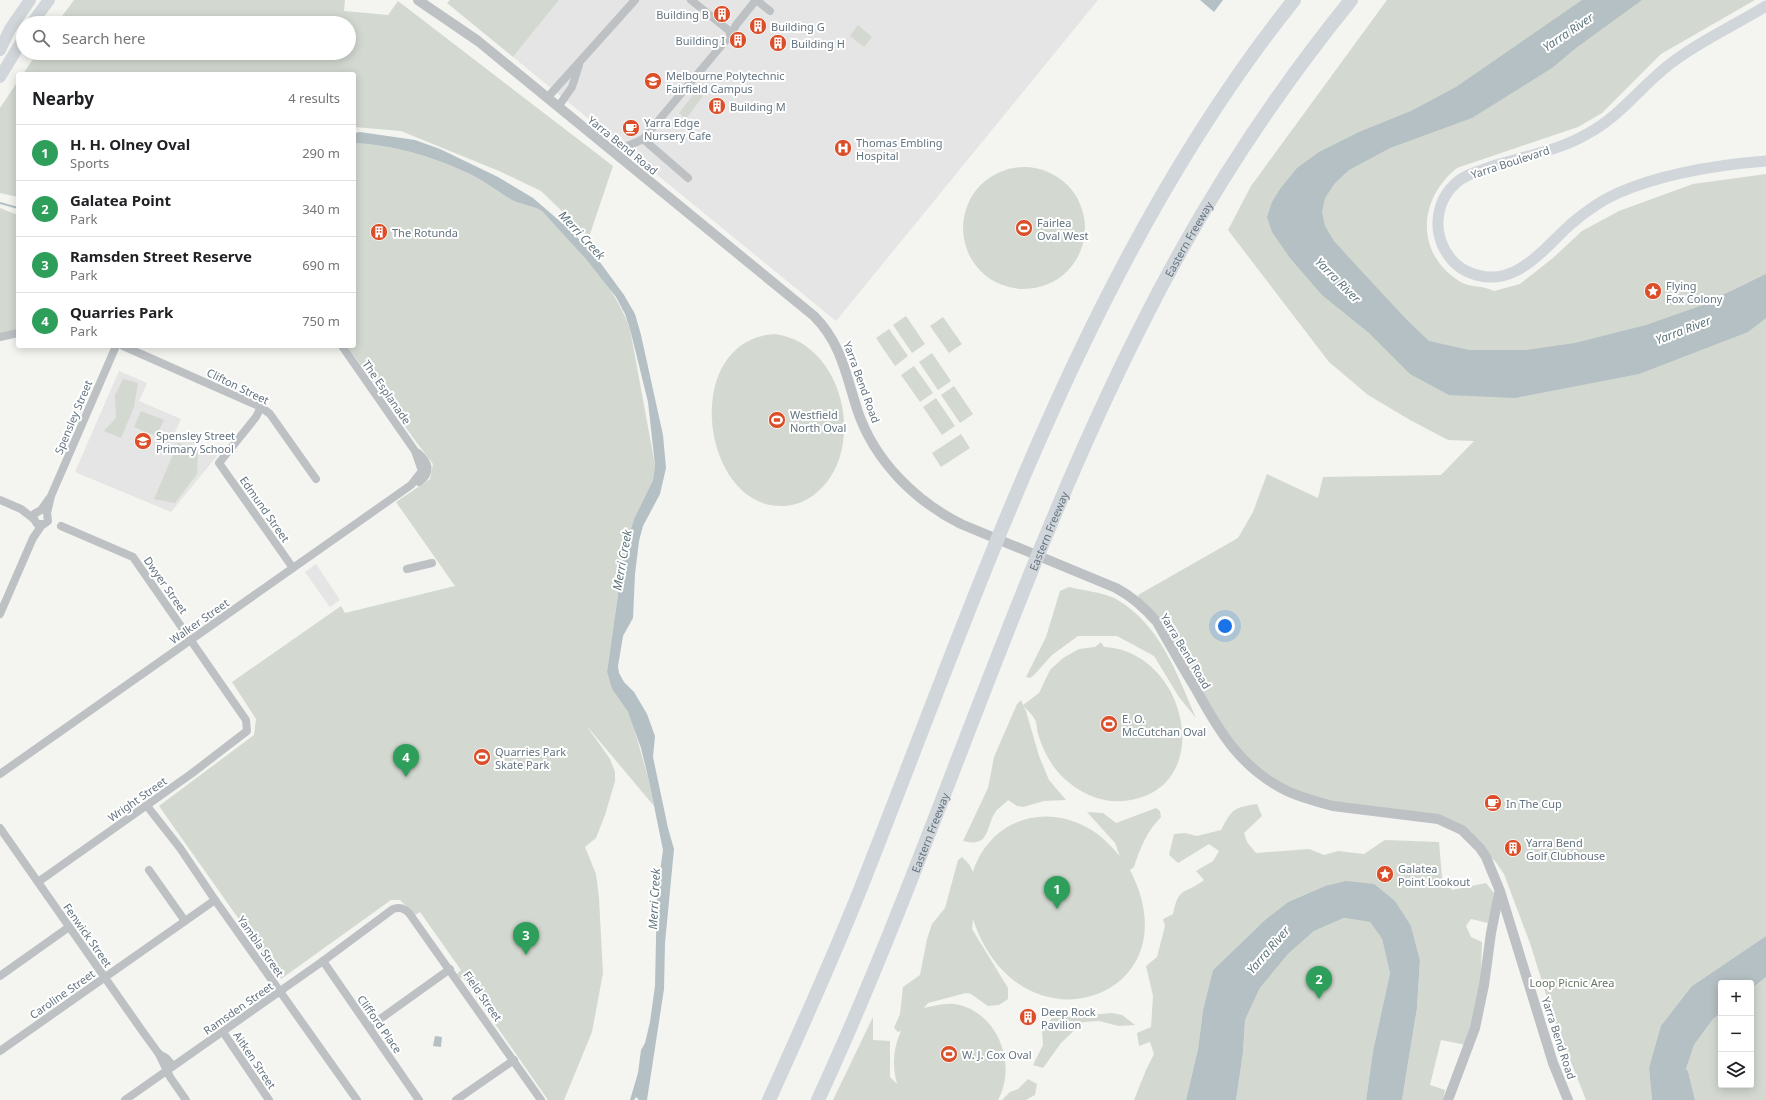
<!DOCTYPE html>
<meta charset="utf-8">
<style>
:root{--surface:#fff;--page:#f2f2f2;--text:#202124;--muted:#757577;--line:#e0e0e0;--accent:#1a73e8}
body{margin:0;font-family:"Noto Sans",sans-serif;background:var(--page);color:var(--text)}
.controls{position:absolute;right:12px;bottom:12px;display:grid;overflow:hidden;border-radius:4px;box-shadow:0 2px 10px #0003}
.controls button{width:36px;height:36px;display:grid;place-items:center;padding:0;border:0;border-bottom:1px solid var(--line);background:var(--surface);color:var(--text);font:20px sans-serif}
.you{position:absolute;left:1225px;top:626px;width:14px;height:14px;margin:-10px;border:3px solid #fff;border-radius:50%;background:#1a73e8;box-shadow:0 0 0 6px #1a73e833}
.badge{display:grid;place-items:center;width:26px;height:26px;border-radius:50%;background:var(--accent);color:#fff;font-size:13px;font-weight:700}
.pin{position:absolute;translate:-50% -33px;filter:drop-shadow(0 1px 2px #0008)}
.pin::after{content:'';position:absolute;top:21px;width:14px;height:12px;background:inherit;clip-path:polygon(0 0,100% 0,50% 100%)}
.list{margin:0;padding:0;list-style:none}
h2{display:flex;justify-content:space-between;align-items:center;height:52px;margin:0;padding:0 16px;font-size:17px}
h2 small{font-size:13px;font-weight:400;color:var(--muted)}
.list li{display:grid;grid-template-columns:26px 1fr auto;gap:12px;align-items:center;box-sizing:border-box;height:56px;padding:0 16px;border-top:1px solid var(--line)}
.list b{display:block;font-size:15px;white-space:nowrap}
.list p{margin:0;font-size:13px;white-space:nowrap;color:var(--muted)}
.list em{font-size:13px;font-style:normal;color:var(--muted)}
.icon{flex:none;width:22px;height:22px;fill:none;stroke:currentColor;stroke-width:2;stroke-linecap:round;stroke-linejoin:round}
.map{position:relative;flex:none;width:1766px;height:1100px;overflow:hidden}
.search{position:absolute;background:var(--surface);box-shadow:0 2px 10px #0003;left:16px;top:16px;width:340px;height:44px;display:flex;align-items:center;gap:10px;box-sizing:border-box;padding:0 14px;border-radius:22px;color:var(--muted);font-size:15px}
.panel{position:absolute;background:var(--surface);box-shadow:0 2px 10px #0003;left:16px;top:72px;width:340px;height:276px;border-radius:4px}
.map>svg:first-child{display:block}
.built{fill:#e4e5e4}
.green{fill:#d3d9d0}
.water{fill:#b4c0c3}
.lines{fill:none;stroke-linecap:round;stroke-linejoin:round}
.stream{stroke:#b4c0c3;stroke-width:2}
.minor{stroke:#bdc1c4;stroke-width:8}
.tertiary{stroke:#bdc1c4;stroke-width:10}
.secondary{stroke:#d1d6da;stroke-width:11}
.primary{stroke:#d1d6da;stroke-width:12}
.motorway{stroke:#d1d6da;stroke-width:14}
.labels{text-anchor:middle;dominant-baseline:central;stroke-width:4;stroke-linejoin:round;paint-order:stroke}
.poi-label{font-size:11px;fill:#647480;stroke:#fff;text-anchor:start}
.street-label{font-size:11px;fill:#647480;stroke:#fff}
.park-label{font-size:11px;fill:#677763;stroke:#fff}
.water-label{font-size:12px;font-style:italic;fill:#60767d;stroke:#fff}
</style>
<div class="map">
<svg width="1766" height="1100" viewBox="0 0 1766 1100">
<rect width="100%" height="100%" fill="#f4f4f0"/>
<g class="built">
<path d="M559 0H1098L836 321 513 57Z"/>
<path d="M119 371 147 383 139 401 181 419 175 432 221 451 171 512 75 472Z"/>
<path d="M316 564 340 600 330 607 305 572Z"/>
</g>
<g class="green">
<path d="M74 0H345L344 11 388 15 398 1 613 166 589 237 541 191 499 171 401 131 354 127V74H23L37 53H349V23H57Z"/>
<path d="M450 0H559L513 57 447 3Z"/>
<path d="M1387 0H1755L1661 54 1602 113 1578 127 1457 168C1418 199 1415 253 1459 281 1470 288 1483 285 1494 291L1520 284 1553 258 1582 231 1619 211 1693 184 1766 174V936L1692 986 1649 1068 1652 1100H1586L1552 1014 1531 946 1504 874 1495 861 1485 851 1450 823 1300 796 1245 761 1143 607 1138 595 1238 538 1253 512 1267 474 1318 498 1323 477 1441 475 1474 441 1448 440 1410 420 1368 395 1329 362 1228 230 1251 186Z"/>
<path d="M858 25 872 37 864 47 850 36Z"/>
<path d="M18 81V197L0 193V108Z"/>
<path d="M696 91 703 96 686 119 679 113Z"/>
<path d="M354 143C391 145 429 155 463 171 480 178 494 190 510 199 520 205 532 205 542 211 575 241 615 286 630 329L655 465 653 480 634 519 624 552 607 672 612 689 628 712 632 721 649 781 654 806 586 725 610 759 615 772V781L605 815 596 838 585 847 596 874 599 898 603 973 592 1032 564 1100H548L463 978H460L457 974 461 970 420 912 415 915 400 900H391L281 979 159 806 254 735 256 719 232 682 341 606 345 613 455 586 396 502 430 479 433 464 417 443 347 346H354Z"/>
<circle cx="1024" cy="228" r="61"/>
<path d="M0 208 18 215V330L0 334Z"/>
<path d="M906 316 925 344 912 353 893 325Z"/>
<path d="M943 317 962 344 949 353 930 326Z"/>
<path d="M889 329 908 356 895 366 876 338Z"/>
<path d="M774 334C836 341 862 427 831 476 820 493 804 505 784 506 701 510 679 341 774 334Z"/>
<path d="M932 353 951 381 938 390 919 362Z"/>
<path d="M914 366 933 393 920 402 901 375Z"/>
<path d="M123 379 138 383 134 407 121 438 104 431 116 418 115 395Z"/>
<path d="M954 386 973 414 960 423 941 395Z"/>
<path d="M936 398 955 426 942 435 923 407Z"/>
<path d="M141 411 164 420 156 436 134 427Z"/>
<path d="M961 434 970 448 941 467 932 453Z"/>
<path d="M178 443 198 450 197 474 175 503 154 499Z"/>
<path d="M1069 587C1081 590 1106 593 1116 599 1160 624 1177 674 1196 718L1179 697 1154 656 1117 636H1078L1052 655 1034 675 1030 678 1026 677 1046 637 1060 591Z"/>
<path d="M1101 642 1104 647C1189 651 1218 792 1124 801 1103 803 1081 794 1066 780 1053 769 1044 753 1039 737 1037 732 1037 727 1036 722 1034 716 1027 710 1023 705L1039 693 1050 670 1063 658 1079 649 1095 647Z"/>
<path d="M1021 700 1026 711 1039 756 1049 780 1066 800 1044 801 1023 807 1017 806 1008 800C1005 804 999 807 996 811 985 827 991 848 963 841L988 788 994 757 1017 704Z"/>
<path d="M1257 804 1262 816 1244 833 1247 842 1256 853 1309 849 1324 855 1338 851 1364 854 1385 840 1439 842 1442 877 1452 890 1486 883 1494 893 1488 923 1471 919 1466 926 1471 937 1482 942 1479 1020 1466 1045 1441 1040 1430 1085 1445 1090 1443 1100H1402L1417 1008 1420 960 1411 926 1325 886 1288 902 1266 919 1213 970 1203 1010 1198 1049 1186 1100H1134L1146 1070 1154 1054 1150 1042 1139 1046 1137 1033 1151 1027 1153 996 1146 966 1157 957 1165 926 1163 919 1173 914C1179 885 1185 895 1204 880L1196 871 1213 861 1219 851 1209 844 1178 863 1169 855 1174 834 1185 833 1197 836 1221 830C1233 808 1233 808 1257 804Z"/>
<path d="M1156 808 1160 811 1161 817C1147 831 1140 848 1134 867L1130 870C1197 999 1019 1059 973 919L972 929 1008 988V999L999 1005 988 1006 971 994 966 993 928 1003 924 1008C934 1006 943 1003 954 1004 997 1010 1018 1064 998 1100H833L873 1017V1040L890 1041V1077L897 1084C892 1066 893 1048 901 1031L898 1032 894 1028 900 1014 903 987 920 975 927 939 932 924 945 908 958 860 962 857 969 864 973 872C989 822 1041 802 1088 828 1101 835 1110 845 1120 856L1115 843 1087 812 1103 813 1116 823Z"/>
<path d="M1344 918 1370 922 1382 939 1390 973 1373 1051 1366 1100H1236L1243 1053 1245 1020 1260 988 1288 954 1314 931Z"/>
<path d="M1766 977V1100H1695L1688 1071 1686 1069 1694 1045 1713 1019 1721 1013V1085H1751V989Z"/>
<path d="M1112 1013 1122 1015 1135 1025 1119 1026 1099 1021 1083 1022 1061 1043 1043 1068 1033 1065 1043 1045 1042 1030 1052 1018Z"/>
<path d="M1028 1079 1037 1084 1035 1095 1026 1100H1002L1010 1092 1018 1089Z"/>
</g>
<g class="water">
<path d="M1200 0H1223L1214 12Z"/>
<path d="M1582 0H1642L1576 48 1552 68 1472 118 1390 148 1349 170 1335 183 1325 198 1322 212 1325 226 1334 241 1354 263 1406 319 1429 341 1469 350H1526L1575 343 1646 325 1700 306 1766 274V318L1748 332 1639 374 1515 398 1449 395 1410 374 1369 333 1322 295 1290 258 1272 232 1267 217 1272 202 1280 189 1297 168 1319 152 1359 132 1411 111 1456 87Z"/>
<path d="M360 132 415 140 440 149 498 177 533 198 569 229 594 254 624 295 635 314 641 335 663 435 666 468 660 494 643 526 639 541 635 574 633 618 623 636 618 666 619 673 624 682 634 692 647 714 655 736 653 757 668 828 674 849 665 943 664 989 647 1100H639L636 1097 634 1100H630L638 1073 641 1050 645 1043 650 1022 655 986 657 893 663 850 649 781 641 748 628 712 612 689 607 672 624 552 634 519 653 480 655 465 648 402 630 329 625 314 616 297 586 259 542 211C532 205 520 205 510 199 495 190 480 178 463 171 429 155 391 145 354 143V133Z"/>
<path d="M1346 881 1374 884 1395 901 1411 926 1420 960 1417 1008 1402 1100H1366L1373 1051 1390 973 1382 939 1370 922 1344 918 1314 931 1288 954 1260 988 1245 1020 1243 1053 1236 1100H1186L1198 1049 1203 1010 1213 970 1266 919 1288 902 1325 886Z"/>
<path d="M1766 936V977L1751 989V983H1721V1013L1713 1019 1694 1045 1686 1069 1688 1071 1695 1100H1652L1649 1068 1661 1026 1692 986Z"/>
<path d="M435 1036 442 1037 441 1047 433 1046Z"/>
</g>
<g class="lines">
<path class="stream" d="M0 203 18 208"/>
<g class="minor">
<path d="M691 0 732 33"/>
<path d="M759 0 760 3 770 11"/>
<path d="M547 98 635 0"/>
<path d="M558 107 572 87 579 65"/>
<path d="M643 139 688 178"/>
<path d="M616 154C627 143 631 146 643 139L732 33 736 25 756 0"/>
<path d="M0 337 18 333"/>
<path d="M123 346 261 407 270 414 316 479"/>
<path d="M261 407 256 417 219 463 293 568"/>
<path d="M418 453C429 462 432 473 419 482"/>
<path d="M51 496 41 510 34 514V519L37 524H44L48 521 47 513 51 496 116 346"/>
<path d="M0 500 21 509 34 519"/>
<path d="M407 569 432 563"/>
<path d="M0 614 33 538 42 525"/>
<path d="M0 774 411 485 422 471 415 451 342 346"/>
<path d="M147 806 180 848 215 900 357 1100"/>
<path d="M0 828 143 1032 159 1054 166 1058 173 1066"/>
<path d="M149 870 185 921"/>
<path d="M38 882 191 774 247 731 246 720 133 557 61 526"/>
<path d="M323 961 419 1100"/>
<path d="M0 976 69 927"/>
<path d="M369 1027 450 969"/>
<path d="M223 1032 269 1100"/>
<path d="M0 1051 215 900"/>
<path d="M159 1054 170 1077 186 1100"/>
<path d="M125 1100 323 961 393 909C400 907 404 908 409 913L541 1100"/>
<path d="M456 1100 514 1060"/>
</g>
<g class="tertiary">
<path d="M418 0 478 41 814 316C842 344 846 376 858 412 875 461 915 501 961 524L1116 588C1133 597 1145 608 1157 622 1170 645 1183 668 1197 691 1220 733 1242 769 1287 791 1302 798 1318 802 1333 806L1438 819 1462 830 1480 848 1486 857 1500 891 1553 1063 1568 1100"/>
<path d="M1448 1100 1475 1028 1484 985 1491 933 1499 893"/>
</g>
<path class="secondary" d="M1766 6C1734 26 1699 41 1670 64 1640 87 1622 115 1587 134 1560 150 1526 156 1496 165 1483 170 1467 173 1456 183 1442 195 1435 215 1439 234 1442 249 1452 264 1466 271 1512 293 1541 251 1571 224 1585 212 1600 201 1618 193 1664 173 1716 165 1766 161"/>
<g class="primary">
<path d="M32 23 49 0"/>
<path d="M0 50 10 29 30 0"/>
<path d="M0 77 23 39"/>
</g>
<g class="motorway">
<path d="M769 1100C802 1027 835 954 864 880 982 581 1091 253 1294 0"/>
<path id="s1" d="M818 1100C935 846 1015 576 1141 326 1199 210 1269 101 1351 0"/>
</g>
</g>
<defs>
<symbol id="building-disc" viewBox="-11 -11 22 22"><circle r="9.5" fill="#da4f2a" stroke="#fff"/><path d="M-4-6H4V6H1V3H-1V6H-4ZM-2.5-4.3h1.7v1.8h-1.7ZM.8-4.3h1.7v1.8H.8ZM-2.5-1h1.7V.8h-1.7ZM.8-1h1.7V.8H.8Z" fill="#fff"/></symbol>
<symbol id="university-disc" viewBox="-11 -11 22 22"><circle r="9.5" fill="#da4f2a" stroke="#fff"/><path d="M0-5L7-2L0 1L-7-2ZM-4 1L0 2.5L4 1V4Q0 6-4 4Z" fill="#fff"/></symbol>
<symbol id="cafe-disc" viewBox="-11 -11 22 22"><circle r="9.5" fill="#da4f2a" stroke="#fff"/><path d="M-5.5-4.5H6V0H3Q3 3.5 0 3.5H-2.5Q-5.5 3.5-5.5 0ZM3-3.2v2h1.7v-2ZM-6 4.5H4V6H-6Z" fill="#fff"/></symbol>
<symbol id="hospital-disc" viewBox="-11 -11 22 22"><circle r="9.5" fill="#da4f2a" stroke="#fff"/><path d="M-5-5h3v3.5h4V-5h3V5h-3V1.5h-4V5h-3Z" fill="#fff"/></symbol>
<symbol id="stadium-disc" viewBox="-11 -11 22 22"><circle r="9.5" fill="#da4f2a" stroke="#fff"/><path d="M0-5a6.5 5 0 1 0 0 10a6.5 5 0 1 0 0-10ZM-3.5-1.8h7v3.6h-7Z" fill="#fff"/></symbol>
<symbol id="sight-disc" viewBox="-11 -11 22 22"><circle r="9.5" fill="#da4f2a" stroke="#fff"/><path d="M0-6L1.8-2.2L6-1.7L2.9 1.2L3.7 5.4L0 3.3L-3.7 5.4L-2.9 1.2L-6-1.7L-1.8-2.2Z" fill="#fff"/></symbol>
<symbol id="school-disc" viewBox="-11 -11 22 22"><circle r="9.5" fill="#da4f2a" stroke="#fff"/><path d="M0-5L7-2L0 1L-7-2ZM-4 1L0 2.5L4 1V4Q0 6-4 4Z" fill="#fff"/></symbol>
</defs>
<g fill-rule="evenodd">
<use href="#building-disc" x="712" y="4" width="20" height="20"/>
<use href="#building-disc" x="748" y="16" width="20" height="20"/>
<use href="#building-disc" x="728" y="30" width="20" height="20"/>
<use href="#building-disc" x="768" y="33" width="20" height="20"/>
<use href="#university-disc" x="643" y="71" width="20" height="20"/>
<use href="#building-disc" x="707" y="96" width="20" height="20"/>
<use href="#cafe-disc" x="621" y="118" width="20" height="20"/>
<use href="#hospital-disc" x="833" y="138" width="20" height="20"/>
<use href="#stadium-disc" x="1014" y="218" width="20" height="20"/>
<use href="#building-disc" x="369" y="222" width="20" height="20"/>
<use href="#sight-disc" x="1643" y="281" width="20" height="20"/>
<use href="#stadium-disc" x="767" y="410" width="20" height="20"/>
<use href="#school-disc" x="133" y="431" width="20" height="20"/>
<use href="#stadium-disc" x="1099" y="714" width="20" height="20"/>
<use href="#stadium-disc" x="472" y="747" width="20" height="20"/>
<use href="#cafe-disc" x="1483" y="793" width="20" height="20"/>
<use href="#building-disc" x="1503" y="838" width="20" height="20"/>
<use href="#sight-disc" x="1375" y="864" width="20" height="20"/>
<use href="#building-disc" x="1018" y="1007" width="20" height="20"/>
<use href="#stadium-disc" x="939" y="1044" width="20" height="20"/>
</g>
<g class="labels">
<g class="poi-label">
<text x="709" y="14" text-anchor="end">Building B</text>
<text x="771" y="26">Building G</text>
<text x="725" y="40" text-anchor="end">Building I</text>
<text x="791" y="43">Building H</text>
<text x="666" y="75">Melbourne Polytechnic<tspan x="666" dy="13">Fairfield Campus</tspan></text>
<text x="730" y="106">Building M</text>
<text x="644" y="122">Yarra Edge<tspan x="644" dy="13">Nursery Cafe</tspan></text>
<text x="856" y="142">Thomas Embling<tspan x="856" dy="13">Hospital</tspan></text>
<text x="1037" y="222">Fairlea<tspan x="1037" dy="13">Oval West</tspan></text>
<text x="392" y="232">The Rotunda</text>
<text x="1666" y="285">Flying<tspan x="1666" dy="13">Fox Colony</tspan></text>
<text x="790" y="414">Westfield<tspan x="790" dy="13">North Oval</tspan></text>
<text x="156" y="435">Spensley Street<tspan x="156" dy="13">Primary School</tspan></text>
<text x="1122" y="718">E. O.<tspan x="1122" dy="13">McCutchan Oval</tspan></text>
<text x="495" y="751">Quarries Park<tspan x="495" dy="13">Skate Park</tspan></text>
<text x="1506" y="803">In The Cup</text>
<text x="1526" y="842">Yarra Bend<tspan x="1526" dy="13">Golf Clubhouse</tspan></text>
<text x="1398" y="868">Galatea<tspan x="1398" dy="13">Point Lookout</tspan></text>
<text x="1041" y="1011">Deep Rock<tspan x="1041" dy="13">Pavilion</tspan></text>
<text x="962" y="1054">W. J. Cox Oval</text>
</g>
<g class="street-label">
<text transform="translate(623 145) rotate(39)">Yarra Bend Road</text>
<text transform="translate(1510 162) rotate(-18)">Yarra Boulevard</text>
<text stroke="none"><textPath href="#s1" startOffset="938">Eastern Freeway</textPath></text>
<text transform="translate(862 382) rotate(70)">Yarra Bend Road</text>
<text transform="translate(238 386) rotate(26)">Clifton Street</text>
<text transform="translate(387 392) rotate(55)">The Esplanade</text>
<text transform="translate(73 417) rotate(-67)">Spensley Street</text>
<text transform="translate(265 509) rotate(55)">Edmund Street</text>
<text stroke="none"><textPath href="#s1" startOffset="614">Eastern Freeway</textPath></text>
<text transform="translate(166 585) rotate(55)">Dwyer Street</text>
<text transform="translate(199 621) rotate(-35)">Walker Street</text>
<text transform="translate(1186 651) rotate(59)">Yarra Bend Road</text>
<text transform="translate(137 799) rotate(-35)">Wright Street</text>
<text stroke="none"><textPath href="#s1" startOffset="290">Eastern Freeway</textPath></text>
<text transform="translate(88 935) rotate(55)">Fenwick Street</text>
<text transform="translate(261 946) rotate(55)">Yambla Street</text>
<text transform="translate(62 994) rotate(-35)">Caroline Street</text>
<text transform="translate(483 996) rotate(55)">Field Street</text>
<text transform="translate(238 1008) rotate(-35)">Ramsden Street</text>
<text transform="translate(380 1024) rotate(55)">Clifford Place</text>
<text transform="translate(1559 1038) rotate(72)">Yarra Bend Road</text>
<text transform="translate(255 1060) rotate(56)">Aitken Street</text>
</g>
<g class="park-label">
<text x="1572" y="982">Loop Picnic Area</text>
</g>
<g class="water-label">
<text transform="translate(1568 32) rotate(-34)">Yarra River</text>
<text transform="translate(582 235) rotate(47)">Merri Creek</text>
<text transform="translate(1338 280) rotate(45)">Yarra River</text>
<text transform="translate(1683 330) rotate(-21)">Yarra River</text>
<text transform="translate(622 560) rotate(-80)">Merri Creek</text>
<text transform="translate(654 899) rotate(-87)">Merri Creek</text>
<text transform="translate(1268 950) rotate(-49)">Yarra River</text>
</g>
</g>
</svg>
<div class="controls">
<button>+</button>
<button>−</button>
<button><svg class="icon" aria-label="layers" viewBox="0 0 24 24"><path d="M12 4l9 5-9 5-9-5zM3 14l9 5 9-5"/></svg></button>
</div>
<div class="you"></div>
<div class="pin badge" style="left:1057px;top:909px;background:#2e9e5b">1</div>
<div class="pin badge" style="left:1319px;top:999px;background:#2e9e5b">2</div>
<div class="pin badge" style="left:526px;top:955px;background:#2e9e5b">3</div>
<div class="pin badge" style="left:406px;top:777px;background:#2e9e5b">4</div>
<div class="search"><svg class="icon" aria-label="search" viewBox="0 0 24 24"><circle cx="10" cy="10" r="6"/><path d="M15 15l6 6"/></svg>Search here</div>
<section class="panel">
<h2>Nearby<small>4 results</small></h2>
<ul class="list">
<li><span class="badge" style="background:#2e9e5b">1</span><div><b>H. H. Olney Oval</b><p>Sports</p></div><em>290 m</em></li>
<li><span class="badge" style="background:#2e9e5b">2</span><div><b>Galatea Point</b><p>Park</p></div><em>340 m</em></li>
<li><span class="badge" style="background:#2e9e5b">3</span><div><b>Ramsden Street Reserve</b><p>Park</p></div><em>690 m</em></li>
<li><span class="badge" style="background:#2e9e5b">4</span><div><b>Quarries Park</b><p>Park</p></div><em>750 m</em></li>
</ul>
</section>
</div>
